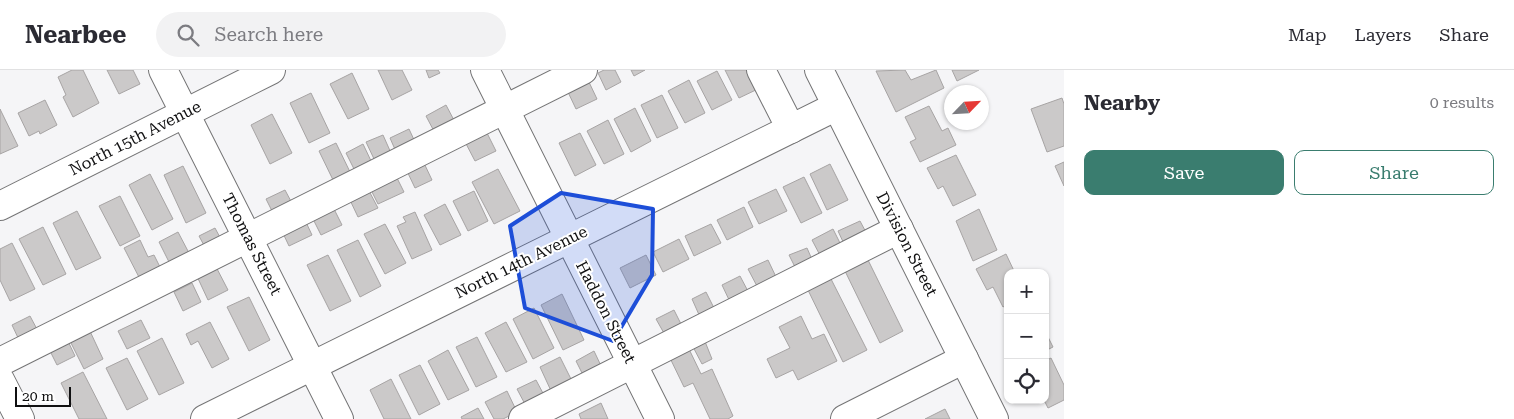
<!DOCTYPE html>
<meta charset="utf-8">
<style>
:root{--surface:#fff;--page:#f2f2f3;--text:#2b2b33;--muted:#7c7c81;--line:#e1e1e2;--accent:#3a7d6f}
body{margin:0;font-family:"Roboto Serif",serif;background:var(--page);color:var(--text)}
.controls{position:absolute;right:15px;bottom:15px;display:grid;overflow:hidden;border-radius:10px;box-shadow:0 1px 4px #0004}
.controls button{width:45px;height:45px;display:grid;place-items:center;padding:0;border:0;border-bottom:1px solid var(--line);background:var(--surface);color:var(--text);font:25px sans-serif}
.compass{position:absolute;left:944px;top:15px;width:45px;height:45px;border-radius:50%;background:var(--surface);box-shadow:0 1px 4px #0004;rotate:65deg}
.scale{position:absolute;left:15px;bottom:12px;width:56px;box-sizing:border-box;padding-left:5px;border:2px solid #101011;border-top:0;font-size:14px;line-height:18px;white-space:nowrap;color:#101011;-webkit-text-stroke:4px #fff;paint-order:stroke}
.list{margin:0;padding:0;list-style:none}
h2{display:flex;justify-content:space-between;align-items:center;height:65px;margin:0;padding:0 20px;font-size:21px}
h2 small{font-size:16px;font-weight:400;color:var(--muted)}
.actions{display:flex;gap:10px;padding:15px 20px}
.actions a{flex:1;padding:11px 0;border:1px solid var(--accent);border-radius:10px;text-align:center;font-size:18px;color:var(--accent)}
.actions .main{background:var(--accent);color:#fff}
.icon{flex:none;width:28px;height:28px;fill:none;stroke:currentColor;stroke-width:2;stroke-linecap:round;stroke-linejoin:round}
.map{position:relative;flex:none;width:1064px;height:349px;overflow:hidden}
header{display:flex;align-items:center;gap:30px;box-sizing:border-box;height:70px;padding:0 25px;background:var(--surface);border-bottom:1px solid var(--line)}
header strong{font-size:24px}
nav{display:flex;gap:28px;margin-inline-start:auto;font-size:18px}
.search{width:350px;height:45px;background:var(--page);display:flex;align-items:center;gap:12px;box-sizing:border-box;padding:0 18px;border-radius:28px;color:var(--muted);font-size:19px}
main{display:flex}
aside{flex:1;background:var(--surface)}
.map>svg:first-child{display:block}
.building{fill:#cbc9c9;stroke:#a7a4a4}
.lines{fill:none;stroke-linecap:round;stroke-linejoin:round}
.minor-casing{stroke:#747475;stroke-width:30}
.minor{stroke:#fff;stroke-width:28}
.marked{fill:#1d4ed8;fill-opacity:0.2;stroke:#1d4ed8;stroke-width:4;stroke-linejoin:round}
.labels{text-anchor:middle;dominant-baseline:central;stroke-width:4;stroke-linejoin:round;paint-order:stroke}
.street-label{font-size:16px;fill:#101011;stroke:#fff}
</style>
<header>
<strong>Nearbee</strong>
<div class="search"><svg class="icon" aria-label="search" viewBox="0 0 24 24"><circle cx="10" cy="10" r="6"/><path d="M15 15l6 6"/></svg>Search here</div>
<nav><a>Map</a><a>Layers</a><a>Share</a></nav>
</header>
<main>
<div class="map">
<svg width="1064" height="349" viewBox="0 0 1064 349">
<rect width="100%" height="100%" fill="#f5f5f7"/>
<g class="building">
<path d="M72 0H83L99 33 73 47 63 27 66 25 58 7Z"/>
<path d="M107 0H133L140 14 119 24Z"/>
<path d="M378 0H402L412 20 392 30Z"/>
<path d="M426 0H438L440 3 429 8Z"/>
<path d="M604 0H615L621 12 606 20 598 3Z"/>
<path d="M631 0H645L634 6Z"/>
<path d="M725 0H751L760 18 739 28Z"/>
<path d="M905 0 911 10 936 0 944 18 896 42 876 1Z"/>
<path d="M952 0H979L957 11Z"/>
<path d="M717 1 732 30 712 40 697 11Z"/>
<path d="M352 3 369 39 348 49 330 14Z"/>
<path d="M588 10 597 29 576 39 567 20Z"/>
<path d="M689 10 705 43 685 53 668 21Z"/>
<path d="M311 23 330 63 309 73 290 33Z"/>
<path d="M662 25 678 58 657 68 641 35Z"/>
<path d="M1062 28 1064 34V76L1047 82 1031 39Z"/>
<path d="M45 30 57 55 40 64 39 61 29 66 18 43Z"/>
<path d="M446 35 456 54 436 65 426 46Z"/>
<path d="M929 36 942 61 948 58 956 75 920 92 910 72 916 69 905 47Z"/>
<path d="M635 38 651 71 631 82 614 49Z"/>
<path d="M0 39 18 76 0 84Z"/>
<path d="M272 44 292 83 270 94 251 55Z"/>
<path d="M608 50 624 84 604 94 587 61Z"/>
<path d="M484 57 496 81 475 91 463 68Z"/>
<path d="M409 59 416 74 397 84 390 68Z"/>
<path d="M580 63 596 95 575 106 559 73Z"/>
<path d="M383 65 391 83 375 91 366 72Z"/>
<path d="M336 73 351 104 334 112 319 81Z"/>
<path d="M363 74 372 93 355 101 346 83Z"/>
<path d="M956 85 976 125 953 136 943 116 938 119 927 98Z"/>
<path d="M423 91 432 110 415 118 406 99Z"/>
<path d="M1064 92V116L1055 96Z"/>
<path d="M830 94 848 130 827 140 810 104Z"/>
<path d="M183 96 206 143 186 153 164 105Z"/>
<path d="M498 99 520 141 494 154 472 112Z"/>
<path d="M150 104 173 149 152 160 129 115Z"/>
<path d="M396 106 404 122 378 134 370 118Z"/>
<path d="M804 107 822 143 801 153 783 117Z"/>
<path d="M368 119 378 138 358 147 349 128Z"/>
<path d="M776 119 787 141 759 154 748 132Z"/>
<path d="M285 120 294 137 275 147 266 129Z"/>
<path d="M474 121 488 151 468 161 453 131Z"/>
<path d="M120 126 140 166 120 176 99 136Z"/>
<path d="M445 134 461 165 440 175 424 145Z"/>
<path d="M332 135 342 155 321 165 311 145Z"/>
<path d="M744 137 753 157 727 170 717 150Z"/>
<path d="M979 139 997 180 973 191 956 151Z"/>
<path d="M77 141 101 188 76 200 53 153Z"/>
<path d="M415 142 432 180 412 189 397 156 406 152 403 147Z"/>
<path d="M304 148 312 165 289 176 281 159Z"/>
<path d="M860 151 868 166 845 176 838 161Z"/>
<path d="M385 154 406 193 385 204 364 164Z"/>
<path d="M711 154 721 173 694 186 685 166Z"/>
<path d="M43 157 66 204 43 215 19 169Z"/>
<path d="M215 158 223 173 207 181 199 166Z"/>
<path d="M833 159 843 179 822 189 812 170Z"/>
<path d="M178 162 189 183 169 192 159 172Z"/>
<path d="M679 169 689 189 663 202 653 182Z"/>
<path d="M140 170 148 187 154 185 163 203 142 213 124 178Z"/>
<path d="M358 170 381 216 360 227 337 180Z"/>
<path d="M12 173 35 219 10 231 0 210V179Z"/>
<path d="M807 178 814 194 797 201 789 185Z"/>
<path d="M1006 184 1015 203H1008V234L1003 237 993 217 987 220 976 199Z"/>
<path d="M328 185 351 231 330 241 307 195Z"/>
<path d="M646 185 656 205 630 218 620 198Z"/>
<path d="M768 190 777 209 758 218 748 199Z"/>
<path d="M868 190 903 261 880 273 845 201Z"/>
<path d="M214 193 228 220 208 230 195 202Z"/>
<path d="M740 206 750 225 731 234 722 215Z"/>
<path d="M830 207 867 280 843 292 807 218Z"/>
<path d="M192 213 201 232 183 241 174 222Z"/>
<path d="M706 222 715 240 700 247 692 229Z"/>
<path d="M562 224 584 270 563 280 541 235Z"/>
<path d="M249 227 270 270 249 281 227 237Z"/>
<path d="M534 238 554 278 533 289 513 249Z"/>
<path d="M674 240 682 256 665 265 656 249Z"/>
<path d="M30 246 39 263 20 272 12 255Z"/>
<path d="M801 246 812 269 824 264 837 291 798 310 793 300 776 308 767 289 790 278 779 257Z"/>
<path d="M141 250 150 268 127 279 118 261Z"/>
<path d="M210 252 229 289 212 298 198 271 191 275 186 264Z"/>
<path d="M506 252 527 292 506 302 485 263Z"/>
<path d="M88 257 103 289 84 299 68 267Z"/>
<path d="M1045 261 1053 277 1045 281Z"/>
<path d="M66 267 75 286 57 295 48 277Z"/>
<path d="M477 267 497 307 476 317 456 277Z"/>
<path d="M162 268 184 313 159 325 137 281Z"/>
<path d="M704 269 712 289 702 294 692 275Z"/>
<path d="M688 277 701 304 712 299 733 346 728 349H710L693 313 684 317 669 286Z"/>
<path d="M448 280 469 320 448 330 428 291Z"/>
<path d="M594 281 603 300 585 309 576 291Z"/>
<path d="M560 287 573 313 552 323 540 297Z"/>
<path d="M127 288 148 329 127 340 106 298Z"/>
<path d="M1051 288 1064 315V330L1048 338 1044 330 1045 291Z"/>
<path d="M420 295 440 334 419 345 399 305Z"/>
<path d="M83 302 107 349H79L61 313Z"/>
<path d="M391 309 411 349H384L370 320Z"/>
<path d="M536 310 545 327 526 336 517 319Z"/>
<path d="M507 321 517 342 503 349H494L485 332Z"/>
<path d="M601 333 608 349H581L579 344Z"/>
<path d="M478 338 484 349H462L461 347Z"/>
<path d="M945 339 950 349H925Z"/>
</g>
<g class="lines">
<defs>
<g id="minor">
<path d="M163 0 339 349"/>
<path d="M485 0 660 349"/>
<path d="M761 0 791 59"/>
<path d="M819 0 994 349"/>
<path d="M0 136 271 0"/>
<path d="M0 292 583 0"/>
<path d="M0 310 20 349"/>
<path d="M205 349 837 36"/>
<path d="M523 349 899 159"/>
<path d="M845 349 964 289"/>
</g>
</defs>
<use href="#minor" class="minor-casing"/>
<use href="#minor" class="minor"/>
</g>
<path class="marked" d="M561 123 653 139 652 205 613 271 525 238 510 156Z"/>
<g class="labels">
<g class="street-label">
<text transform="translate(135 68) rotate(-27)">North 15th Avenue</text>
<text transform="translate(252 174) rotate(63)">Thomas Street</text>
<text transform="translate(907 174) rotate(63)">Division Street</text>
<text transform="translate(521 192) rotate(-26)">North 14th Avenue</text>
<text transform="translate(606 242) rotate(63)">Haddon Street</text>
</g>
</g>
</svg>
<div class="controls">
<button>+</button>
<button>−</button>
<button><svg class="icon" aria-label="locate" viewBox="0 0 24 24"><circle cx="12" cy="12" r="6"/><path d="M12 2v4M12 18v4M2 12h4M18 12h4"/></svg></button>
</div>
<svg class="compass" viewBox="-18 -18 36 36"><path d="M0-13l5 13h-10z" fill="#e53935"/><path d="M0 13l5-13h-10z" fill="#7c7c81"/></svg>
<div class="scale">20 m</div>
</div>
<aside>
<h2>Nearby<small>0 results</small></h2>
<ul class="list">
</ul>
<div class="actions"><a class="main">Save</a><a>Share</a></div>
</aside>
</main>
